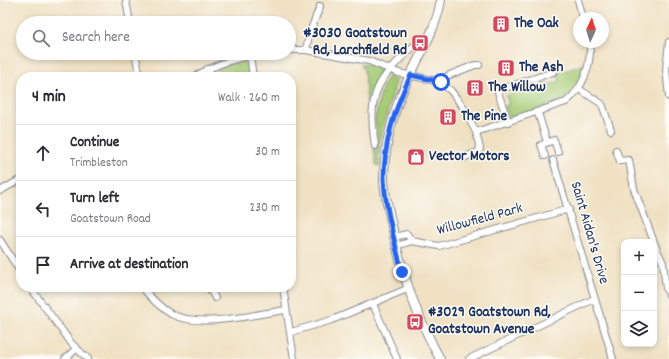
<!DOCTYPE html>
<meta charset="utf-8">
<style>
:root{--surface:#fff;--page:#f2f2f3;--text:#2b2b33;--muted:#7c7c81;--line:#e1e1e2}
body{margin:0;font-family:Dekko,sans-serif;background:var(--page);color:var(--text)}
.controls{position:absolute;right:12px;bottom:12px;display:grid;overflow:hidden;border-radius:8px;box-shadow:0 2px 6px #0003}
.controls button{width:36px;height:36px;display:grid;place-items:center;padding:0;border:0;border-bottom:1px solid var(--line);background:var(--surface);color:var(--text);font:20px sans-serif}
.compass{position:absolute;left:573px;top:12px;width:36px;height:36px;border-radius:50%;background:var(--surface);box-shadow:0 2px 6px #0003;rotate:4deg}
.stop{position:absolute;width:12px;height:12px;margin:-9px;border:3px solid #2563eb;border-radius:50%;background:#fff}
.stop.end{background:#2563eb;border-color:#fff;box-shadow:0 1px 4px #0008}
.list{margin:0;padding:0;list-style:none}
h2{display:flex;justify-content:space-between;align-items:center;height:52px;margin:0;padding:0 16px;font-size:17px}
h2 small{font-size:13px;font-weight:400;color:var(--muted)}
.list li{display:grid;grid-template-columns:26px 1fr auto;gap:12px;align-items:center;box-sizing:border-box;height:56px;padding:0 16px;border-top:1px solid var(--line)}
.list b{display:block;font-size:15px;white-space:nowrap}
.list p{margin:0;font-size:13px;white-space:nowrap;color:var(--muted)}
.list em{font-size:13px;font-style:normal;color:var(--muted)}
.icon{flex:none;width:22px;height:22px;fill:none;stroke:currentColor;stroke-width:2;stroke-linecap:round;stroke-linejoin:round}
.map{position:relative;flex:none;width:669px;height:359px;overflow:hidden}
.search{position:absolute;background:var(--surface);box-shadow:0 2px 6px #0003;left:16px;top:16px;width:280px;height:44px;display:flex;align-items:center;gap:10px;box-sizing:border-box;padding:0 14px;border-radius:22px;color:var(--muted);font-size:15px}
.panel{position:absolute;background:var(--surface);box-shadow:0 2px 6px #0003;left:16px;top:72px;width:280px;height:220px;border-radius:16px}
.map>svg:first-child{display:block}
.green{fill:#a5cb75;stroke:#607d6a}
.lines{fill:none;stroke-linecap:round;stroke-linejoin:round}
.minor-casing{stroke:#868890;stroke-width:8}
.major-casing{stroke:#868890;stroke-width:10}
.minor{stroke:#fff;stroke-width:6}
.major{stroke:#fff;stroke-width:8}
.route{stroke:#2563eb;stroke-width:5}
.labels{text-anchor:middle;dominant-baseline:central;stroke-width:3;stroke-linejoin:round;paint-order:stroke}
.poi-label{font-size:15px;font-weight:bold;fill:#1b2f5e;stroke:#fdfcf7;text-anchor:start}
.street-label{font-size:15px;fill:#1b2f5e;stroke:#fdfcf7}
</style>
<div class="map">
<svg width="669" height="359" viewBox="0 0 669 359">
<rect width="100%" height="100%" fill="#fdfcf7"/>
<filter id="ink" filterUnits="userSpaceOnUse"><feTurbulence type="fractalNoise" baseFrequency=".025" numOctaves="2"/><feDisplacementMap in="SourceGraphic" scale="8" xChannelSelector="R" yChannelSelector="G"/><feConvolveMatrix kernelMatrix="1 2 1 2 8 2 1 2 1" color-interpolation-filters="sRGB"/></filter>
<filter id="wash" filterUnits="userSpaceOnUse"><feTurbulence type="fractalNoise" baseFrequency=".012" numOctaves="4" result="noise"/><feDisplacementMap in="SourceGraphic" scale="16" xChannelSelector="R" yChannelSelector="G"/><feGaussianBlur stdDeviation="0.9" result="paint"/><feColorMatrix in="noise" values="0 0 0 0 0 0 0 0 0 0 0 0 0 0 0 0 0 1.4 0 .05"/><feComposite in="paint" operator="in"/></filter>
<g filter="url(#wash)">
<rect width="100%" height="100%" fill="#f0e1c3"/>
<g class="green">
<path d="M242 60 247 64 250 77H223L216 73 218 68Z"/>
<path d="M363 64 376 66 380 73 372 96 367 103 364 70 361 65Z"/>
<path d="M586 64C573 101 563 100 528 113L527 111 514 115 515 117H509L505 106 509 104 506 96 547 82 549 85 560 81 557 73Z"/>
<path d="M388 76 396 81 381 134 378 154 380 166 376 165 374 149 378 143 375 119 382 89Z"/>
</g>
</g>
<g filter="url(#ink)">
<g class="lines">
<defs>
<g id="minor">
<path d="M126 0 130 23"/>
<path d="M578 0 583 18"/>
<path d="M669 42 666 69 669 97"/>
<path d="M289 50H306L369 61 399 73 441 82 451 91 463 107 476 132 480 149 478 152 463 158"/>
<path d="M306 50 309 35 320 6"/>
<path d="M135 53 140 77"/>
<path d="M250 55 253 77"/>
<path d="M207 69 209 73 217 77"/>
<path d="M194 77C217 63 239 57 266 53"/>
<path d="M441 82 447 76 475 65H479"/>
<path d="M579 89 602 104 611 130"/>
<path d="M538 113 547 142"/>
<path d="M508 122 498 92 499 90 553 72"/>
<path d="M476 132 566 102C584 87 591 65 590 42"/>
<path d="M375 146C367 92 377 80 415 45"/>
<path d="M616 150 620 161 629 160 634 189 654 242"/>
<path d="M545 156 541 145 554 140 558 152"/>
<path d="M553 160 613 359"/>
<path d="M0 191 21 179"/>
<path d="M394 237 407 234 412 241"/>
<path d="M0 240 21 273"/>
<path d="M654 243 663 263 666 289 669 295"/>
<path d="M396 246 412 241 439 246 569 209"/>
<path d="M30 287 72 344 88 359"/>
<path d="M142 287C150 297 159 307 171 314 201 329 254 314 286 310"/>
<path d="M209 287 215 298"/>
<path d="M283 287 294 359"/>
<path d="M373 304 397 359"/>
<path d="M291 332 332 320 407 289"/>
<path d="M65 359 76 349"/>
<path d="M469 359 594 299"/>
</g>
<path id="major" d="M440 359C416 315 402 275 392 226 389 210 384 194 384 178 384 151 390 125 399 100 412 66 435 36 441 0"/>
</defs>
<use href="#minor" class="minor-casing"/>
<use href="#major" class="major-casing"/>
<use href="#minor" class="minor"/>
<use href="#major" class="major"/>
</g>
</g>
<g class="lines" filter="url(#ink)">
<path class="route" d="M402 272C395 242 385 209 384 178 384 142 395 107 411 75L441 82"/>
</g>
<defs>
<symbol id="building-square" viewBox="-11 -11 22 22"><rect x="-9" y="-9" width="18" height="18" rx="4" fill="#d1495b" stroke="#fdfcf7"/><path d="M-4-6H4V6H1V3H-1V6H-4ZM-2.5-4.3h1.7v1.8h-1.7ZM.8-4.3h1.7v1.8H.8ZM-2.5-1h1.7V.8h-1.7ZM.8-1h1.7V.8H.8Z" fill="#fff"/></symbol>
<symbol id="bus-square" viewBox="-11 -11 22 22"><rect x="-9" y="-9" width="18" height="18" rx="4" fill="#d1495b" stroke="#fdfcf7"/><path d="M-5-6H5V4H4V6H2V4H-2V6H-4V4H-5ZM-3.5-4V0h7V-4ZM-3.5 1.2v1.5H-2V1.2ZM2 1.2v1.5H3.5V1.2Z" fill="#fff"/></symbol>
<symbol id="shop-square" viewBox="-11 -11 22 22"><rect x="-9" y="-9" width="18" height="18" rx="4" fill="#d1495b" stroke="#fdfcf7"/><path d="M-5-2.5h2.3a2.7 3.5 0 0 1 5.4 0H5L5.5 6h-11ZM-1.5-2.5h3a1.5 2.3 0 0 0-3 0Z" fill="#fff"/></symbol>
</defs>
<g fill-rule="evenodd">
<use href="#building-square" x="491" y="14" width="20" height="20"/>
<use href="#bus-square" x="410" y="33" width="20" height="20"/>
<use href="#building-square" x="496" y="58" width="20" height="20"/>
<use href="#building-square" x="465" y="78" width="20" height="20"/>
<use href="#building-square" x="438" y="107" width="20" height="20"/>
<use href="#shop-square" x="406" y="147" width="20" height="20"/>
<use href="#bus-square" x="405" y="312" width="20" height="20"/>
</g>
<g class="labels">
<g class="poi-label">
<text x="514" y="24">The Oak</text>
<text x="407" y="34" text-anchor="end">#3030 Goatstown<tspan x="407" dy="17">Rd, Larchfield Rd</tspan></text>
<text x="519" y="68">The Ash</text>
<text x="488" y="88">The Willow</text>
<text x="461" y="117">The Pine</text>
<text x="429" y="157">Vector Motors</text>
<text x="428" y="313">#3029 Goatstown Rd,<tspan x="428" dy="17">Goatstown Avenue</tspan></text>
</g>
<g class="street-label">
<text transform="translate(480 220) rotate(-15)">Willowfield Park</text>
<text transform="translate(589 233) rotate(74)">Saint Aidan's Drive</text>
</g>
</g>
</svg>
<div class="controls">
<button>+</button>
<button>−</button>
<button><svg class="icon" aria-label="layers" viewBox="0 0 24 24"><path d="M12 4l9 5-9 5-9-5zM3 14l9 5 9-5"/></svg></button>
</div>
<svg class="compass" viewBox="-18 -18 36 36"><path d="M0-13l5 13h-10z" fill="#e53935"/><path d="M0 13l5-13h-10z" fill="#7c7c81"/></svg>
<div class="stop" style="left:441px;top:82px"></div>
<div class="stop end" style="left:402px;top:272px"></div>
<div class="search"><svg class="icon" aria-label="search" viewBox="0 0 24 24"><circle cx="10" cy="10" r="6"/><path d="M15 15l6 6"/></svg>Search here</div>
<section class="panel">
<h2>4 min<small>Walk · 260 m</small></h2>
<ul class="list">
<li><svg class="icon" aria-label="ahead" viewBox="0 0 24 24"><path d="M12 20V5M6 11l6-6 6 6"/></svg><div><b>Continue</b><p>Trimbleston</p></div><em>30 m</em></li>
<li><svg class="icon" aria-label="left" viewBox="0 0 24 24"><path d="M17 20v-9H6M10 6l-5 5 5 5"/></svg><div><b>Turn left</b><p>Goatstown Road</p></div><em>230 m</em></li>
<li><svg class="icon" aria-label="arrive" viewBox="0 0 24 24"><path d="M6 21V4h12l-3 4 3 4H6"/></svg><div><b>Arrive at destination</b></div></li>
</ul>
</section>
</div>
